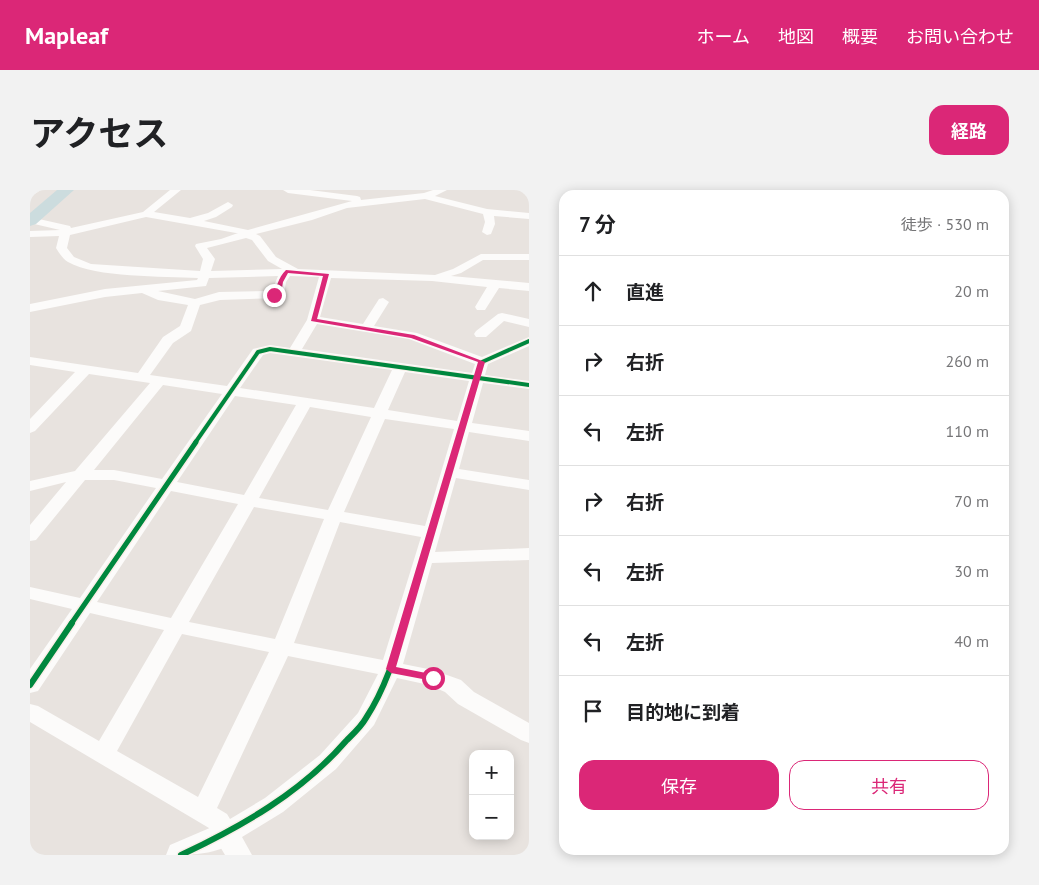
<!DOCTYPE html>
<html lang="ja">
<meta charset="utf-8">
<style>
:root{--surface:#fff;--page:#f2f2f2;--text:#202124;--muted:#757577;--line:#e0e0e0;--accent:#db2777}
body{margin:0;font-family:"PT Sans","Noto Sans JP",sans-serif;background:var(--page);color:var(--text)}
.controls{position:absolute;right:15px;bottom:15px;display:grid;overflow:hidden;border-radius:10px;box-shadow:0 2px 12px #0003}
.controls button{width:45px;height:45px;display:grid;place-items:center;padding:0;border:0;border-bottom:1px solid var(--line);background:var(--surface);color:var(--text);font:25px sans-serif}
.stop{position:absolute;width:15px;height:15px;margin:-11px;border:4px solid #db2777;border-radius:50%;background:#fff}
.stop.end{background:#db2777;border-color:#fff;box-shadow:0 1px 5px #0008}
.list{margin:0;padding:0;list-style:none}
h2{display:flex;justify-content:space-between;align-items:center;height:65px;margin:0;padding:0 20px;font-size:21px}
h2 small{font-size:16px;font-weight:400;color:var(--muted)}
.list li{display:grid;grid-template-columns:32px 1fr auto;gap:15px;align-items:center;box-sizing:border-box;height:70px;padding:0 20px;border-top:1px solid var(--line)}
.list b{display:block;font-size:19px;white-space:nowrap}
.list em{font-size:16px;font-style:normal;color:var(--muted)}
.actions{display:flex;gap:10px;padding:15px 20px}
.actions a{flex:1;padding:11px 0;border:1px solid var(--accent);border-radius:15px;text-align:center;font-size:18px;color:var(--accent)}
.actions .main{background:var(--accent);color:#fff}
.icon{flex:none;width:28px;height:28px;fill:none;stroke:currentColor;stroke-width:2;stroke-linecap:round;stroke-linejoin:round}
.map{position:relative;flex:none;width:499px;height:665px;overflow:hidden;border-radius:15px}
header{display:flex;align-items:center;gap:30px;box-sizing:border-box;height:70px;padding:0 25px;background:var(--accent);color:#fff}
header strong{font-size:24px}
nav{display:flex;gap:28px;margin-inline-start:auto;font-size:18px}
.intro{display:flex;align-items:center;justify-content:space-between;box-sizing:border-box;height:120px;padding:0 30px}
h1{margin:0;font-size:35px}
.button{padding:12px 22px;border-radius:15px;background:var(--accent);color:#fff;font-size:18px;font-weight:700}
main{display:flex;gap:30px;padding:0 30px}
aside{flex:1;background:var(--surface);border-radius:15px;box-shadow:0 2px 12px #0003}
.map>svg:first-child{display:block}
.lines{fill:none;stroke-linecap:round;stroke-linejoin:round}
.minor{fill:#fcfbfa;fill-rule:evenodd}
.tertiary{fill:#fcfbfa;fill-rule:evenodd}
.trunk{fill:#ccdcde;fill-rule:evenodd}
.cycleway-far2-casing{stroke:#faefe8;stroke-width:6}
.cycleway-far1-casing{stroke:#faefe8;stroke-width:8}
.cycleway-casing{stroke:#faefe8;stroke-width:9}
.cycleway-far2{stroke:#00873e;stroke-width:4}
.cycleway-far1{stroke:#00873e;stroke-width:5}
.cycleway{stroke:#00873e;stroke-width:6}
.route{fill:#db2777}
</style>
<header>
<strong>Mapleaf</strong>
<nav><a>ホーム</a><a>地図</a><a>概要</a><a>お問い合わせ</a></nav>
</header>
<div class="intro"><h1>アクセス</h1><a class="button">経路</a></div>
<main>
<div class="map">
<svg width="499" height="665" viewBox="0 0 499 665">
<rect width="100%" height="100%" fill="#e8e3df"/>
<g class="lines">
<g class="minor">
<path d="M0 0H11L0 7Z"/>
<path d="M140 0H151L124 22 160 28 178 23 198 12 203 15 202 17 186 27 174 31 218 40 322 11 258 3 253 0H280L327 6 330 7 331 10 394 3 403 0H417L405 6 457 19 499 23V29L464 26 465 34 461 44 457 45 452 42 455 32 453 24 395 9 317 18 282 30 226 44 230 46 246 67 268 79 405 85 423 79 451 64H499V70H453L431 83 421 86 499 93V101L469 98 455 120H447L445 117 457 97 402 91 301 88 290 127 333 134 349 109 353 108 359 112 344 136 387 143 452 167 499 147V156L458 174 455 185 499 191V199L453 193 442 233 499 241V251L439 242 429 279 499 290V300L426 288 405 362 499 358V370L402 373 373 474 403 480 431 490 444 502 499 533V553L491 550 428 514 415 502 399 495 367 488 344 535 306 579 253 622 212 647 222 665H195L179 638 0 532V514L8 516 69 551 134 440 60 423 8 501 0 503V479L42 419 0 409V397L50 408 126 298 84 290H55L6 350 0 351V335L36 292 0 301V291L45 281 120 193 59 184 5 241 0 243V229L45 182 0 175V167L108 183 133 147 150 136 158 115 128 110 112 103 75 107 0 122V114L75 99 167 90 168 88C133 86 66 88 38 72 33 69 29 63 26 58L29 46 0 47V41L30 40 0 33V27L40 36 41 38 113 22ZM116 27 206 43H208L191 49 166 54 165 56 173 69 170 81 61 74 44 67 37 58 40 45ZM216 48 222 50 238 71 252 79 181 81 185 69 177 58ZM248 86 242 101 189 102 165 109 128 101 176 96 179 88ZM260 86 289 87 277 130 260 158 240 155 223 159 197 196 120 185 143 153 161 141 170 115 190 110 249 108 254 104 256 92ZM287 134 379 149 445 174 442 183 272 159ZM240 163 362 180 344 218 210 198 233 165ZM375 182 439 191 427 231 358 220ZM133 195 192 204 132 289 84 280H64ZM205 206 266 215 214 305 147 292ZM280 217 341 227 298 320 229 308ZM355 229 424 239 395 336 314 322ZM141 301 208 314 141 428 67 412ZM224 317 294 329 245 449 159 432ZM310 332 391 347 353 470 264 453ZM152 444 239 462 168 607 87 561ZM258 466 348 484 328 523 290 565 235 608 200 629 197 624 187 618Z"/>
<path d="M472 123 499 129V137L474 131 456 147H446L444 144 446 141 468 124Z"/>
</g>
<path class="tertiary" d="M196 631 207 635 211 644C198 665 161 665 136 665L140 655Z"/>
<path class="trunk" d="M27 0H44L6 34 0 36V23Z"/>
<defs>
<g id="cycleway-far2">
<path d="M165 253 228 162 240 159 499 195"/>
<path d="M428 253 452 172 499 151"/>
</g>
<g id="cycleway-far1">
<path d="M41 434 166 252"/>
<path d="M374 434 428 252"/>
</g>
<g id="cycleway">
<path d="M0 495 42 433"/>
<path d="M151 665C212 636 271 603 316 551 323 544 331 537 336 528 355 499 365 466 375 433"/>
</g>
</defs>
<use href="#cycleway-far2" class="cycleway-far2-casing"/>
<use href="#cycleway-far1" class="cycleway-far1-casing"/>
<use href="#cycleway" class="cycleway-casing"/>
<use href="#cycleway-far2" class="cycleway-far2"/>
<use href="#cycleway-far1" class="cycleway-far1"/>
<use href="#cycleway" class="cycleway"/>
</g>
<path class="route" d="M256 80 299 84 287 129 384 145 455 172 366 477 406 485V490L403 491 361 483 356 479 448 172 381 148 281 131 293 86 258 83 253 92 251 104 243 107C246 100 248 87 256 80Z"/>
</svg>
<div class="controls">
<button>+</button>
<button>−</button>
</div>
<div class="stop" style="left:403px;top:488px"></div>
<div class="stop end" style="left:244px;top:105px"></div>
</div>
<aside>
<h2>7 分<small>徒歩 · 530 m</small></h2>
<ul class="list">
<li><svg class="icon" aria-label="ahead" viewBox="0 0 24 24"><path d="M12 20V5M6 11l6-6 6 6"/></svg><div><b>直進</b></div><em>20 m</em></li>
<li><svg class="icon" aria-label="right" viewBox="0 0 24 24"><path d="M7 20v-9h11M14 6l5 5-5 5"/></svg><div><b>右折</b></div><em>260 m</em></li>
<li><svg class="icon" aria-label="left" viewBox="0 0 24 24"><path d="M17 20v-9H6M10 6l-5 5 5 5"/></svg><div><b>左折</b></div><em>110 m</em></li>
<li><svg class="icon" aria-label="right" viewBox="0 0 24 24"><path d="M7 20v-9h11M14 6l5 5-5 5"/></svg><div><b>右折</b></div><em>70 m</em></li>
<li><svg class="icon" aria-label="left" viewBox="0 0 24 24"><path d="M17 20v-9H6M10 6l-5 5 5 5"/></svg><div><b>左折</b></div><em>30 m</em></li>
<li><svg class="icon" aria-label="left" viewBox="0 0 24 24"><path d="M17 20v-9H6M10 6l-5 5 5 5"/></svg><div><b>左折</b></div><em>40 m</em></li>
<li><svg class="icon" aria-label="arrive" viewBox="0 0 24 24"><path d="M6 21V4h12l-3 4 3 4H6"/></svg><div><b>目的地に到着</b></div></li>
</ul>
<div class="actions"><a class="main">保存</a><a>共有</a></div>
</aside>
</main>
